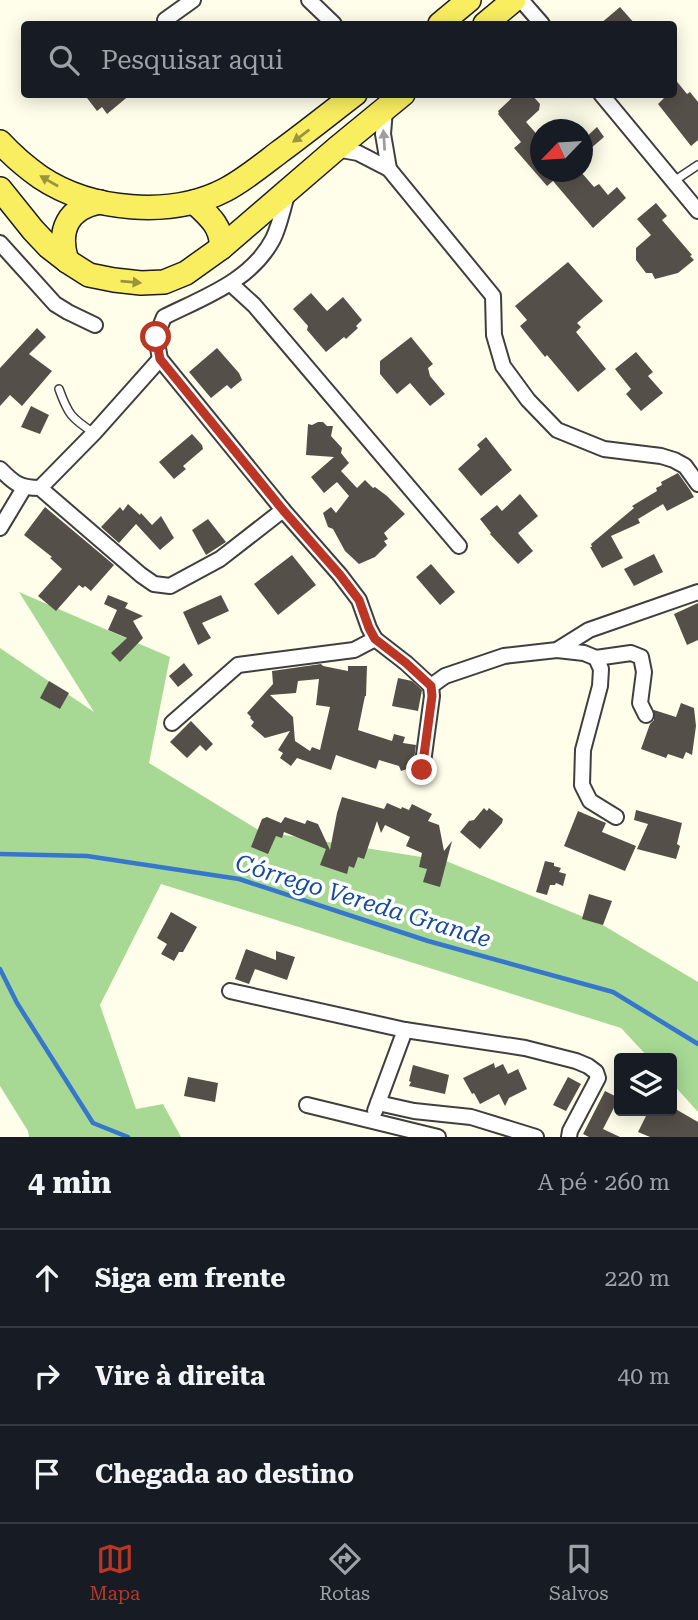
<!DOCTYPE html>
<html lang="pt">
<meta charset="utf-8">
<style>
:root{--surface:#171b24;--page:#242831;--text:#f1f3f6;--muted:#9ea1a6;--line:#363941;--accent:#bb3624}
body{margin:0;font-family:"Roboto Serif",serif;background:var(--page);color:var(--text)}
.controls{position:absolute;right:21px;bottom:21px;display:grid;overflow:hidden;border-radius:7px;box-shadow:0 4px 18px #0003}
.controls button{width:63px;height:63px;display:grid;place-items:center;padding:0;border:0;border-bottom:2px solid var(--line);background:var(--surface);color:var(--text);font:35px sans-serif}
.compass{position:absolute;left:530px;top:119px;width:63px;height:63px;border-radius:50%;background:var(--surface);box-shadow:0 4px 18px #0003;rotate:245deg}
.stop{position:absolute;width:21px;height:21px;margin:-16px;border:5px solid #bb3624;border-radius:50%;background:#fff}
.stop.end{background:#bb3624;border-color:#fff;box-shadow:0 2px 7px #0008}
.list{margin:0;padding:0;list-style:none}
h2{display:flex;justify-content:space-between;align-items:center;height:91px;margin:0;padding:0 28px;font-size:30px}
h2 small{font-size:23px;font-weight:400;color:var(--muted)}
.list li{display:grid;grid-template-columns:46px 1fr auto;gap:21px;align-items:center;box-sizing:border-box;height:98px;padding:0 28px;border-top:2px solid var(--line)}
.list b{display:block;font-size:26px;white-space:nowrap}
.list em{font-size:23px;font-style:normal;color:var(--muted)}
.icon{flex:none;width:38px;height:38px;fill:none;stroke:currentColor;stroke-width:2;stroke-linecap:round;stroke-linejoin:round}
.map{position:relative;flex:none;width:698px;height:1137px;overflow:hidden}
.search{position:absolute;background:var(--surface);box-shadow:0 4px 18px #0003;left:21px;right:21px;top:21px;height:77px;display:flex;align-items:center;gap:18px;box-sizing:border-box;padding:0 24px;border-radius:7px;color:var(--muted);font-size:26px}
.sheet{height:385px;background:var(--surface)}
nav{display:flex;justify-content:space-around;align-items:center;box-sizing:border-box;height:98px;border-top:2px solid var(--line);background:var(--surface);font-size:19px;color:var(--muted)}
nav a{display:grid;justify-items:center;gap:4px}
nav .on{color:var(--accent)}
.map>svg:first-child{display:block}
.forest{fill:#a7d994}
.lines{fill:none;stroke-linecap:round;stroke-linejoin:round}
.stream{stroke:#3677cd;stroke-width:4.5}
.building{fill:#544f48;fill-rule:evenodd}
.service-casing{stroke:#3f3f3f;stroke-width:10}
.minor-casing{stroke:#3f3f3f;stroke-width:18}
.primary-casing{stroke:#1d1d1d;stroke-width:26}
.service{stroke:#fff;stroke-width:7}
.minor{stroke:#fff;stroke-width:14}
.primary{stroke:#f9ee60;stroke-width:23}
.oneway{fill:#9a943e}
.oneway2{fill:#9e9e9e}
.route{stroke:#bb3624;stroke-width:9}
.labels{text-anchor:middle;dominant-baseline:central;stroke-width:7;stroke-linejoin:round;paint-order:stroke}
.water-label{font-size:24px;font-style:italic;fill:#154a9d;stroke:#fff}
</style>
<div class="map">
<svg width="698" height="1137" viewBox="0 0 698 1137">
<rect width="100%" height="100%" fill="#fffeea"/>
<path class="forest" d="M19 592 170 657 149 763 260 831 446 861 601 924 698 982V1112L672 1083V1058H649L621 1028 161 884 100 1005 136 1109 163 1104 181 1137H29L28 1131 0 1086V648L94 712Z"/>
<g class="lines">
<g class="stream">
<path d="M0 854 87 856 239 879 428 941 613 992 698 1044"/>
<path d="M0 969 17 1003 93 1123 128 1137"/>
</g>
</g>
<g class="building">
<path d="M620 7 635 24H600Z"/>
<path d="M674 78 687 94 690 92 698 102V140L691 146 658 104 668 94H674Z"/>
<path d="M84 94H131L107 114 102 107 97 111Z"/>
<path d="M516 94H531L540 104 539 110 526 122 541 139V172H581L594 187 599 184 608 195 617 187 626 198 593 228 553 181 547 186 514 148 521 142 498 114 499 113 498 111Z"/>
<path d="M597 127 604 137 583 155V140Z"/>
<path d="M656 203 667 216 662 220 692 255 690 256 694 260 678 273 655 279 652 273H646L636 260V248L651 235 637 219Z"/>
<path d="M568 262 603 301 577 323 581 327 576 332 606 369 578 392 547 355 545 357 520 326 527 320 515 306Z"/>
<path d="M311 293 327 311 343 297 362 320 356 326 358 328 346 339 344 337 326 352 307 330 308 326 293 309Z"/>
<path d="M37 328 46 337 29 354 52 371 22 406 10 395 0 406V368Z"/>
<path d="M411 337 433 364 428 368 430 376 445 394 430 406 410 383 397 394 380 374V361Z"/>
<path d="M217 348 239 373 242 380 231 389 227 385 211 398 189 372Z"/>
<path d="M636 352 653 372 648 376 663 393 641 411 626 394 631 389 615 369Z"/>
<path d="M31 406 49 415 40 434 21 427Z"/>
<path d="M318 422H323L327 426H333L331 436 342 448 341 453 349 463 341 471 357 488 365 480 373 488 375 487 387 496 405 514 384 533 388 539 384 541 387 545 375 557 359 564 345 551 333 529 328 527 323 513 331 507 336 513 349 496 337 482 324 493 311 477 334 457 306 455 308 424 312 425Z"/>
<path d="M192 434 202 445 203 449 183 466 186 469 174 479 159 462Z"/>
<path d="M486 437 512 470 481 496 458 469 480 449 477 445Z"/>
<path d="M678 473 690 490 694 497 667 511 663 504 638 519 640 523 611 536 623 558 602 568 590 547H592L591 544 634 508 632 506 657 491 656 488 662 485 661 482Z"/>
<path d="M520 494 538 516 518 533 533 551 518 564 490 534 491 533 480 519 497 505 502 511Z"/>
<path d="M128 504 140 515 141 513 152 525 161 516 174 538 160 550 136 524 119 543 101 527 120 507 123 511Z"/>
<path d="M45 507 114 565 91 591 85 586 83 588 79 585 56 611 38 596 62 569 50 558 52 557 24 535Z"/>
<path d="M208 519 226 542 206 555 192 530Z"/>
<path d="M654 554 663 572 634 586 624 569Z"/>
<path d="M292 555 316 585 278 615 254 584Z"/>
<path d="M431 564 455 592 440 605 416 577Z"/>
<path d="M108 595 128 603 125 608 143 616 133 621 143 638 120 662 111 653 127 638 108 630 117 610 104 604Z"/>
<path d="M221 595 229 611 202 623 211 638 198 645 183 612Z"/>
<path d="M698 603V640L687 645 674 614Z"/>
<path d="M184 663 193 675 178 687 169 676Z"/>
<path d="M321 664 323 666 348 671V666H367L366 696H365L358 730 392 741 394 734 405 737 403 743 416 745 413 767 401 771 399 766 379 760 376 769 336 755 331 770 297 758 291 766 280 758 283 753 278 750 290 731 265 738 251 726 254 722 250 718 251 717 247 713 273 684 272 671ZM319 679 316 705 330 707 320 750 312 747 310 751 295 741 293 717 270 695 296 693 298 681Z"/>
<path d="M398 678 412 681 422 690 418 711 392 706Z"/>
<path d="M49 681 69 693 60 709 40 698Z"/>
<path d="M681 703 694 708 696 726 692 755 686 752 683 759 668 754 666 758 641 749 650 724 654 720V710L676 717Z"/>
<path d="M191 721 213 744 206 751 200 745 187 758 170 742Z"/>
<path d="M342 797 384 809 387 803 401 809 402 807 409 810 412 804 432 814 428 821 439 825 444 851 452 841 440 887 423 882 427 869 419 867 422 853 406 846 410 837 385 825 381 833 377 821 364 859 358 857 354 868 349 866 347 874 320 865 326 849 284 832 282 838 276 836 268 854 251 847 262 819 267 817 281 823 285 817 305 824 307 820 318 824 330 850 337 813Z"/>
<path d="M484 808 487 811 489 808 503 819 502 823 480 849 460 832 469 821 474 820Z"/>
<path d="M636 810 682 823 677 844 680 846 676 859 637 849 648 824 634 820Z"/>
<path d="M578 811 606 823 602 832 636 846 625 871 564 846Z"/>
<path d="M545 861 554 863V866L561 868 559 872 566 874 563 886 556 883 555 885H550L547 895 536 892Z"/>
<path d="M589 894 612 901 603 925 582 919Z"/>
<path d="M171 912 197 927 183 952H179L174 961 161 954 167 944 157 938Z"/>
<path d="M246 949 276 960V951L295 957 287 980 255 969 249 984 235 979Z"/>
<path d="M494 1063 495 1068 503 1064 508 1074 518 1069 527 1089 509 1098 505 1106 499 1094 480 1104 474 1093 472 1094 463 1078Z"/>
<path d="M413 1065 449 1075 445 1094 409 1086 411 1082 409 1081Z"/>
<path d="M188 1077 218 1083 215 1102 184 1096Z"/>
<path d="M568 1077 581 1084 566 1111 553 1105Z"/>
<path d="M605 1091 619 1098 603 1129 620 1137H589L583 1134Z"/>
<path d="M672 1107 698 1122V1137H650L638 1132 648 1112 656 1116 658 1111H672Z"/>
</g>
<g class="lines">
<defs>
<g id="service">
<path d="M674 181 698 165"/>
<path d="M59 389C68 414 71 418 94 433"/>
</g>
<g id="minor">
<path d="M309 0 334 24"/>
<path d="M521 0 542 24"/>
<path d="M165 20 193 0"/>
<path d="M601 94 698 211"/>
<path d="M385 110 383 134 389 169"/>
<path d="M336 149 358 153 389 169 493 296 494 335 503 366 528 400 557 430 604 449 661 456 674 460 685 466 698 484"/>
<path d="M288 192C283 207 280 225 273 239 251 281 204 297 164 317L156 337 160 359 283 510 340 575 359 600 369 628 375 639 406 663 431 686 445 676 504 656 557 650 589 630 698 592"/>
<path d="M0 243 55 304 68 312 95 325"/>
<path d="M231 284 254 305 459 546"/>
<path d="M0 469C14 483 19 488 40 488L141 575 154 584 170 586 220 559 283 510"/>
<path d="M40 488 94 433 160 359"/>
<path d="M0 528 24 488"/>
<path d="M557 650 584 653 596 658 601 669 600 686 583 750 582 785 590 801 616 817"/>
<path d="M596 658 631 653 641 657 644 672 640 703 646 715"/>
<path d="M172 723 238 665 354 650 375 639"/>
<path d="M422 770 432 696 431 686"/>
<path d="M230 991 405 1030 525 1048 576 1061 588 1066 596 1072 598 1078 570 1131 569 1137"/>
<path d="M378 1103 414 1111 471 1117 536 1137"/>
<path d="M307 1105 438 1137"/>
<path d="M375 1111 405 1030"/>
</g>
<g id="primary">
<path d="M440 24 469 0"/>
<path d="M485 24 514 0"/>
<path d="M0 142C12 155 26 167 40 177 91 211 171 218 225 190 244 180 261 166 278 153 304 134 329 114 355 94"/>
<path d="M0 189 33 230 49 247 67 261 89 275 114 280 141 283 164 282 186 273 221 248 336 149 403 94"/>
<path d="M194 202C208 215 223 227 221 248"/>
<path d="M67 261C57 230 68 208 100 202"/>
</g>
</defs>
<use href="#service" class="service-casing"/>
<use href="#minor" class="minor-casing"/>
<use href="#primary" class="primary-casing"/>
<use href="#service" class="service"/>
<use href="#minor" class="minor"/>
<use href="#primary" class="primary"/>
</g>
<defs><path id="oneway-solid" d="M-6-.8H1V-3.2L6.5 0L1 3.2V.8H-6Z" transform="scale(1.75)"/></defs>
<g class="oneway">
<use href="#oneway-solid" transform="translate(301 136) rotate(143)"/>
<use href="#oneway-solid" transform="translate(49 181) rotate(-150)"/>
<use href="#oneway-solid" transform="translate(131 282) rotate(5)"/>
</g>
<use class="oneway2" href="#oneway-solid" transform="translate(384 140) rotate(-94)"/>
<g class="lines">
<path class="route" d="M156 337 160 359 283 510 340 575 359 600 369 628 375 639 406 663 431 686 432 696 422 770"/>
</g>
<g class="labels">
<g class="water-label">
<text transform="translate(363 901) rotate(17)">Córrego Vereda Grande</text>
</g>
</g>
</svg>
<div class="controls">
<button><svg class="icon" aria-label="layers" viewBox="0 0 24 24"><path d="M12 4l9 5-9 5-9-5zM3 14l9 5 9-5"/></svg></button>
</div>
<svg class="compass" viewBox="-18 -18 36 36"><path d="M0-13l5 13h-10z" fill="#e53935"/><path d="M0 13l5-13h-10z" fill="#9ea1a6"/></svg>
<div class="stop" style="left:156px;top:337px"></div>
<div class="stop end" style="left:422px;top:770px"></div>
<div class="search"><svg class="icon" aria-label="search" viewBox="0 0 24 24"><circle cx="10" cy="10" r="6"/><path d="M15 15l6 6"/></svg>Pesquisar aqui</div>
</div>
<section class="sheet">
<h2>4 min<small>A pé · 260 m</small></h2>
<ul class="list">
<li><svg class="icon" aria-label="ahead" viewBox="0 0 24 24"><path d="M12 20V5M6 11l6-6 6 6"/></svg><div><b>Siga em frente</b></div><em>220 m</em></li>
<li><svg class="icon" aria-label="right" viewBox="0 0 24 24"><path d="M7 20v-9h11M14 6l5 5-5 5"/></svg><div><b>Vire à direita</b></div><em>40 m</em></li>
<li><svg class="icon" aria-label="arrive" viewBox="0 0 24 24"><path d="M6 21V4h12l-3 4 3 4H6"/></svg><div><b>Chegada ao destino</b></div></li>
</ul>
</section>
<nav>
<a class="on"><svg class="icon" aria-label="map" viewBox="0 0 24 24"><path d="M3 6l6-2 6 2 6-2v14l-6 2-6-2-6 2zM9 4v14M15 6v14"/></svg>Mapa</a>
<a><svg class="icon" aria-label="directions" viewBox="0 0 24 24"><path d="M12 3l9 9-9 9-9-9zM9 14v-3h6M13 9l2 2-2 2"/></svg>Rotas</a>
<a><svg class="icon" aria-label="saved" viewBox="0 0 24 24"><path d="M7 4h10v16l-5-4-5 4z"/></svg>Salvos</a>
</nav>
